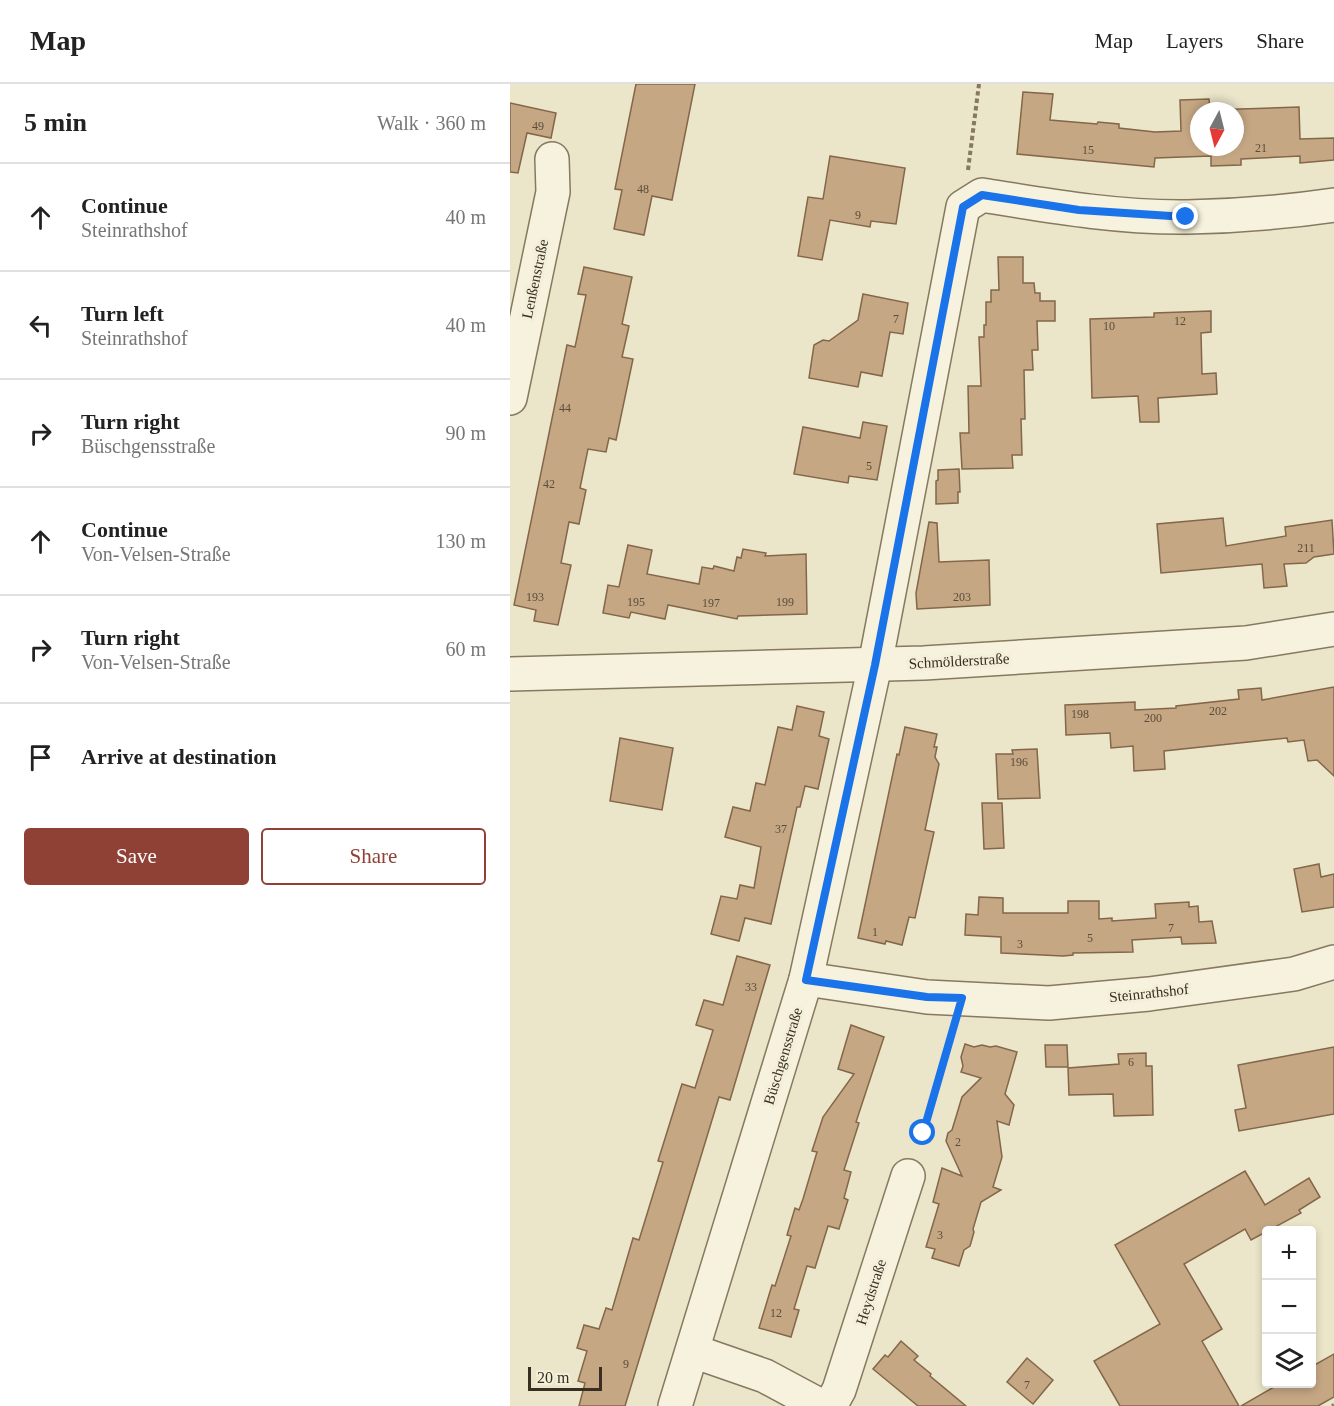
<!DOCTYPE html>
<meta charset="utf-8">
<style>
:root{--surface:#fff;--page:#f6f6f6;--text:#222;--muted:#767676;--line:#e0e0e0;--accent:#8f4136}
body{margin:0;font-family:"Times New Roman",serif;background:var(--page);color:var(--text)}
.controls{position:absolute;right:18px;bottom:18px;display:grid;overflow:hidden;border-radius:6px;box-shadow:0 3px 9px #0003}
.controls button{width:54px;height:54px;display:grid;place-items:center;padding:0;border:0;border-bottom:2px solid var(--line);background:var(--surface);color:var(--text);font:30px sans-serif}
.compass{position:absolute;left:680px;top:18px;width:54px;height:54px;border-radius:50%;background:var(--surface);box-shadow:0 3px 9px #0003;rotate:187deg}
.scale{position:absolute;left:18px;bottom:15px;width:74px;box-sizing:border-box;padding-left:6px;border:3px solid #382f22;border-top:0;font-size:16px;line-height:21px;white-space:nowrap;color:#382f22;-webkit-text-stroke:4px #f3efd9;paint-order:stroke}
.stop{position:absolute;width:18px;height:18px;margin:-14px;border:4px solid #1a73e8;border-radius:50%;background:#fff}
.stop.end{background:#1a73e8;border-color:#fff;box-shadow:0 2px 6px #0008}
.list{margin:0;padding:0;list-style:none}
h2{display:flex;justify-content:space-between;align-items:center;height:78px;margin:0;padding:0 24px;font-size:26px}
h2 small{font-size:20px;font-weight:400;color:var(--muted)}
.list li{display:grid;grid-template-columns:39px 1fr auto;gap:18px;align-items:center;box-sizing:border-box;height:108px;padding:0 24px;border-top:2px solid var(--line)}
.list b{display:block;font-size:22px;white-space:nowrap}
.list p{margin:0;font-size:20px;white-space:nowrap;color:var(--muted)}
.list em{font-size:20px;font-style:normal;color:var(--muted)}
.actions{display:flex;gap:12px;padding:18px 24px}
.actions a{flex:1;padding:14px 0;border:2px solid var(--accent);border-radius:6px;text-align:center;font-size:21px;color:var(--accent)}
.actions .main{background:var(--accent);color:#fff}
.icon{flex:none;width:33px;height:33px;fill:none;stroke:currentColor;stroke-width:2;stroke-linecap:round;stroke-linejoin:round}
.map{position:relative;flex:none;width:824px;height:1322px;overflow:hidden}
header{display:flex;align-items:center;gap:36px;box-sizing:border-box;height:84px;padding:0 30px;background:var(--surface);border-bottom:2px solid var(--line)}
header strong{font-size:28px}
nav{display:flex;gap:33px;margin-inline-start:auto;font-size:21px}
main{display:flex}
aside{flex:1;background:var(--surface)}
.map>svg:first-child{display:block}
.building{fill:#c5a784;stroke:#836748;stroke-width:1.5;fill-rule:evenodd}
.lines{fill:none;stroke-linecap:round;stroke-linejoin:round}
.minor-casing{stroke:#867960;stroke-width:36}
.path{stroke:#867960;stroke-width:4;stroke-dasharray:4.5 3;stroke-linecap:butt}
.minor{stroke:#f6f2dd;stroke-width:33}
.route{stroke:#1a73e8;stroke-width:8}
.labels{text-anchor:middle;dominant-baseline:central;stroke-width:6;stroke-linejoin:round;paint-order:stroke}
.number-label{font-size:12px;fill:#5b4d3a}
.street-label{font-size:15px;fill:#382f22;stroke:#f3efd9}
</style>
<header>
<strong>Map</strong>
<nav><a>Map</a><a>Layers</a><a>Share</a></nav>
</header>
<main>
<aside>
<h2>5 min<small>Walk · 360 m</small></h2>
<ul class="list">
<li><svg class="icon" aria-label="ahead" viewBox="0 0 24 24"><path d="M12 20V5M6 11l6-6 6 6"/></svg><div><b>Continue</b><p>Steinrathshof</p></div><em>40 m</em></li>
<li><svg class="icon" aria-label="left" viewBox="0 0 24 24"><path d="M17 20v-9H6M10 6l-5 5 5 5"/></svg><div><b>Turn left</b><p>Steinrathshof</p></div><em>40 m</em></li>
<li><svg class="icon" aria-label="right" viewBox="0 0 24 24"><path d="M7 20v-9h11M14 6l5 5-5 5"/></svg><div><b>Turn right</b><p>Büschgensstraße</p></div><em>90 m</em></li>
<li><svg class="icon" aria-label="ahead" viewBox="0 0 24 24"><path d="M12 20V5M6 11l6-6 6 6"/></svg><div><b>Continue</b><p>Von-Velsen-Straße</p></div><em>130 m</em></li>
<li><svg class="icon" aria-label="right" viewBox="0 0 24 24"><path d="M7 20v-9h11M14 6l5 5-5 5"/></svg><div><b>Turn right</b><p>Von-Velsen-Straße</p></div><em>60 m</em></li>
<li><svg class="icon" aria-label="arrive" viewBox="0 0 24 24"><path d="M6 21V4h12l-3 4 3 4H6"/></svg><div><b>Arrive at destination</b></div></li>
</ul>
<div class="actions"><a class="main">Save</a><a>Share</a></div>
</aside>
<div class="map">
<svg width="824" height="1322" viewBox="0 0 824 1322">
<rect width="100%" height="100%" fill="#ebe5ca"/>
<g class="building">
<path d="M126 0H185L162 116 142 112 134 151 104 145 112 106 105 105Z"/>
<path d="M513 8 543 10 540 36 587 40 588 38 609 40V44L645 48 671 47 670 16 699 15 700 26 789 23 790 55 824 54V76L790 79V72L731 75V81L701 82V72L645 74 644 83 507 70ZM689 27H725V63H689Z"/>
<path d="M0 19 46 29 41 54 17 49 8 89 0 88Z"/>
<path d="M320 72 395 84 386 140 361 137 360 143 320 136 312 176 288 172 298 113 313 115Z"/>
<path d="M488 173H513V199H524L525 209H530V217H545V237H527L528 266H522L523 286H514L515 335H511L512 371H502L503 384 452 385 450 349H459L458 302H471L469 253H474V241H476V218H481V206H489Z"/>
<path d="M74 183 122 193 112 240 119 242 112 273 123 275 106 356 99 354 96 368 78 365 70 404 76 406 69 440 59 438 51 479 61 481 48 541 24 537 26 526 4 521 57 261 65 263 76 211 68 210Z"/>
<path d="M353 210 398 219 393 250 380 248 372 292 351 288 348 303 299 294 304 261 313 256 319 257 348 236Z"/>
<path d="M701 227V248L691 249 692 290 706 289 707 310 648 314 649 338H630L628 312 582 314 580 235 644 233V229Z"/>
<path d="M353 338 377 342 367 396 339 392 338 399 284 390 293 343 350 354Z"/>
<path d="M449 385 450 408H448V419L426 420V397L428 396V386Z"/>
<path d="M713 434 716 462 776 452 775 443 822 436 824 470 804 473 796 479 774 480 777 502 754 504 752 480 651 489 647 440Z"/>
<path d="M419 438 427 439 429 478 479 476 480 521 407 525 406 509Z"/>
<path d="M118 461 142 466 137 490 189 500 192 483 203 485 204 482 224 487 227 473 231 474 233 465 256 469 255 472 296 470 297 530 228 532 227 535 158 521 155 535 121 528 119 534 93 529 98 501 109 503Z"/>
<path d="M824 603V692L807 676 798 677 794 656 778 658 777 654 654 667 655 685 624 687 623 662 601 664 600 649 556 651 555 621 625 618V626L666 624V622L729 615 728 606 751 604 752 616Z"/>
<path d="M287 622 314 628 309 652 319 655 308 705 295 702 290 723H287L261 840 235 834 229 857 201 850 211 812 227 815 230 801 244 804 251 763 215 753 223 723 240 727 246 699 255 701 268 643 282 646Z"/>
<path d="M395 643 427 650 424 663H427L425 673 429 680 415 746 424 748 405 834 399 833 392 861 376 857 375 860 348 854 387 670 389 671Z"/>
<path d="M110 654 163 664 152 726 100 717Z"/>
<path d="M527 665 530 714 488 715 486 670H503L502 666Z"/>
<path d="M472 719H492L494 764 474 765Z"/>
<path d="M809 780 811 793 824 790V823L792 828 784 785Z"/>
<path d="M469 813 493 814V829H558V817H589V835L602 834V837L646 834 645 820 679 818V823L688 822 689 838 702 837 706 859 672 860 671 853 622 856 623 868 563 869V871L553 872 491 869V853L455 851 456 830 468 831Z"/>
<path d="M227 872 260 881 220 1016 209 1013 115 1322H69L75 1299 68 1297 77 1267 67 1264 74 1241 89 1245 96 1224 102 1226 123 1154 129 1156 153 1078 148 1077 172 1000 185 1004 203 946 186 941 194 916 213 921Z"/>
<path d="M341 941 374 953 346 1038 349 1039 334 1086 341 1088 334 1114 338 1116 329 1145 318 1142 305 1184 297 1182 284 1225 289 1226 281 1253 249 1244 262 1201 265 1202 281 1152 277 1151 285 1124 289 1126 293 1115 307 1068 302 1067 313 1033 344 990 328 985Z"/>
<path d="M455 960 464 963 472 961 480 963 486 962 507 968 495 1010 504 1021 499 1041 487 1037 492 1073 483 1103 491 1106 471 1118 463 1145 464 1148 460 1162 454 1166 449 1182 422 1174 425 1165 416 1163 429 1120 423 1118 432 1084 452 1092 436 1057 438 1049 442 1046 452 1013 471 994 451 988 453 982 451 973Z"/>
<path d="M535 961H557L558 983H536Z"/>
<path d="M824 963V1030L729 1047 725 1026 736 1024 728 981Z"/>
<path d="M636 969V982H642L643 1031 604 1032 603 1010 559 1011 558 984 609 980 608 970Z"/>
<path d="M735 1087 755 1121 799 1094 810 1113 789 1126 791 1129 741 1156 735 1145 674 1180 712 1245 692 1257 729 1322H610L584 1277 650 1240 605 1161Z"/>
<path d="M391 1257 408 1272 404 1276 421 1290 420 1292 456 1322H408L363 1285 375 1271 378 1273Z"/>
<path d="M824 1270V1313L808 1322H731L771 1299H801V1283Z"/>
<path d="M517 1274 543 1296 523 1320 497 1298Z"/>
</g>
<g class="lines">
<defs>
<g id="minor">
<path d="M0 314 43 108 42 75"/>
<path d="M0 590 414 579 736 559 824 545"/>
<path d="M296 895 417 913 539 919 639 910 784 890 824 878"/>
<path d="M183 1267 255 1292 311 1322"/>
<path d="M165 1322 296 895 365 581 453 123 472 111C540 122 609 134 678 133 726 132 776 128 824 121"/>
<path d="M320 1322 329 1306 398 1092"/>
</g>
</defs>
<use href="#minor" class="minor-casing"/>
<g class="path">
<path d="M458 86 469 0"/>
<path d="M413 1049 444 943"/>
<path d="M822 1322 824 1321"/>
</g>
<use href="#minor" class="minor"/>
</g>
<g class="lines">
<path class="route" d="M413 1049 452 914 417 913 296 896 365 581 453 123 472 111 569 126 676 133"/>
</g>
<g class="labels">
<g class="number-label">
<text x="28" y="42">49</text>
<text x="751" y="64">21</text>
<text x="578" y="66">15</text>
<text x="133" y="105">48</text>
<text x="348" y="131">9</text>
<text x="386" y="235">7</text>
<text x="670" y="237">12</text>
<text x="599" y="242">10</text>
<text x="55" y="324">44</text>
<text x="359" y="382">5</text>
<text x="39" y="400">42</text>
<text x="796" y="464">211</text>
<text x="25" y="513">193</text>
<text x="452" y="513">203</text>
<text x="126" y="518">195</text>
<text x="275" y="518">199</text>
<text x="201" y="519">197</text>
<text x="708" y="627">202</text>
<text x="570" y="630">198</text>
<text x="643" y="634">200</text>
<text x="509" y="678">196</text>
<text x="271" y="745">37</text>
<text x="661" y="844">7</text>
<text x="365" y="848">1</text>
<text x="580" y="854">5</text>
<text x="510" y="860">3</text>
<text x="241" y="903">33</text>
<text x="621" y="978">6</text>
<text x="448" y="1058">2</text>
<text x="430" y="1151">3</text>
<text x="266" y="1229">12</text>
<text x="116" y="1280">9</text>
<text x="517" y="1301">7</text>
</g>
<g class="street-label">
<text transform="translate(25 195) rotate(-78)">Lenßenstraße</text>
<text transform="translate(449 577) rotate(-3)">Schmölderstraße</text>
<text transform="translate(639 909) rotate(-6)">Steinrathshof</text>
<text transform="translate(273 972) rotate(-73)">Büschgensstraße</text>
<text transform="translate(361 1208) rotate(-72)">Heydstraße</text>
</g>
</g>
</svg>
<div class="controls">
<button>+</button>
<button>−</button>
<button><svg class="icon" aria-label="layers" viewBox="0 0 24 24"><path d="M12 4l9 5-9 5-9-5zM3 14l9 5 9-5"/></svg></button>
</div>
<svg class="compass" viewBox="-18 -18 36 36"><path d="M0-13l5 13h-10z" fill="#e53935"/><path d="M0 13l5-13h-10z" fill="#767676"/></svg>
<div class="scale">20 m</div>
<div class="stop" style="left:413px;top:1049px"></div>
<div class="stop end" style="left:676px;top:133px"></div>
</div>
</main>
